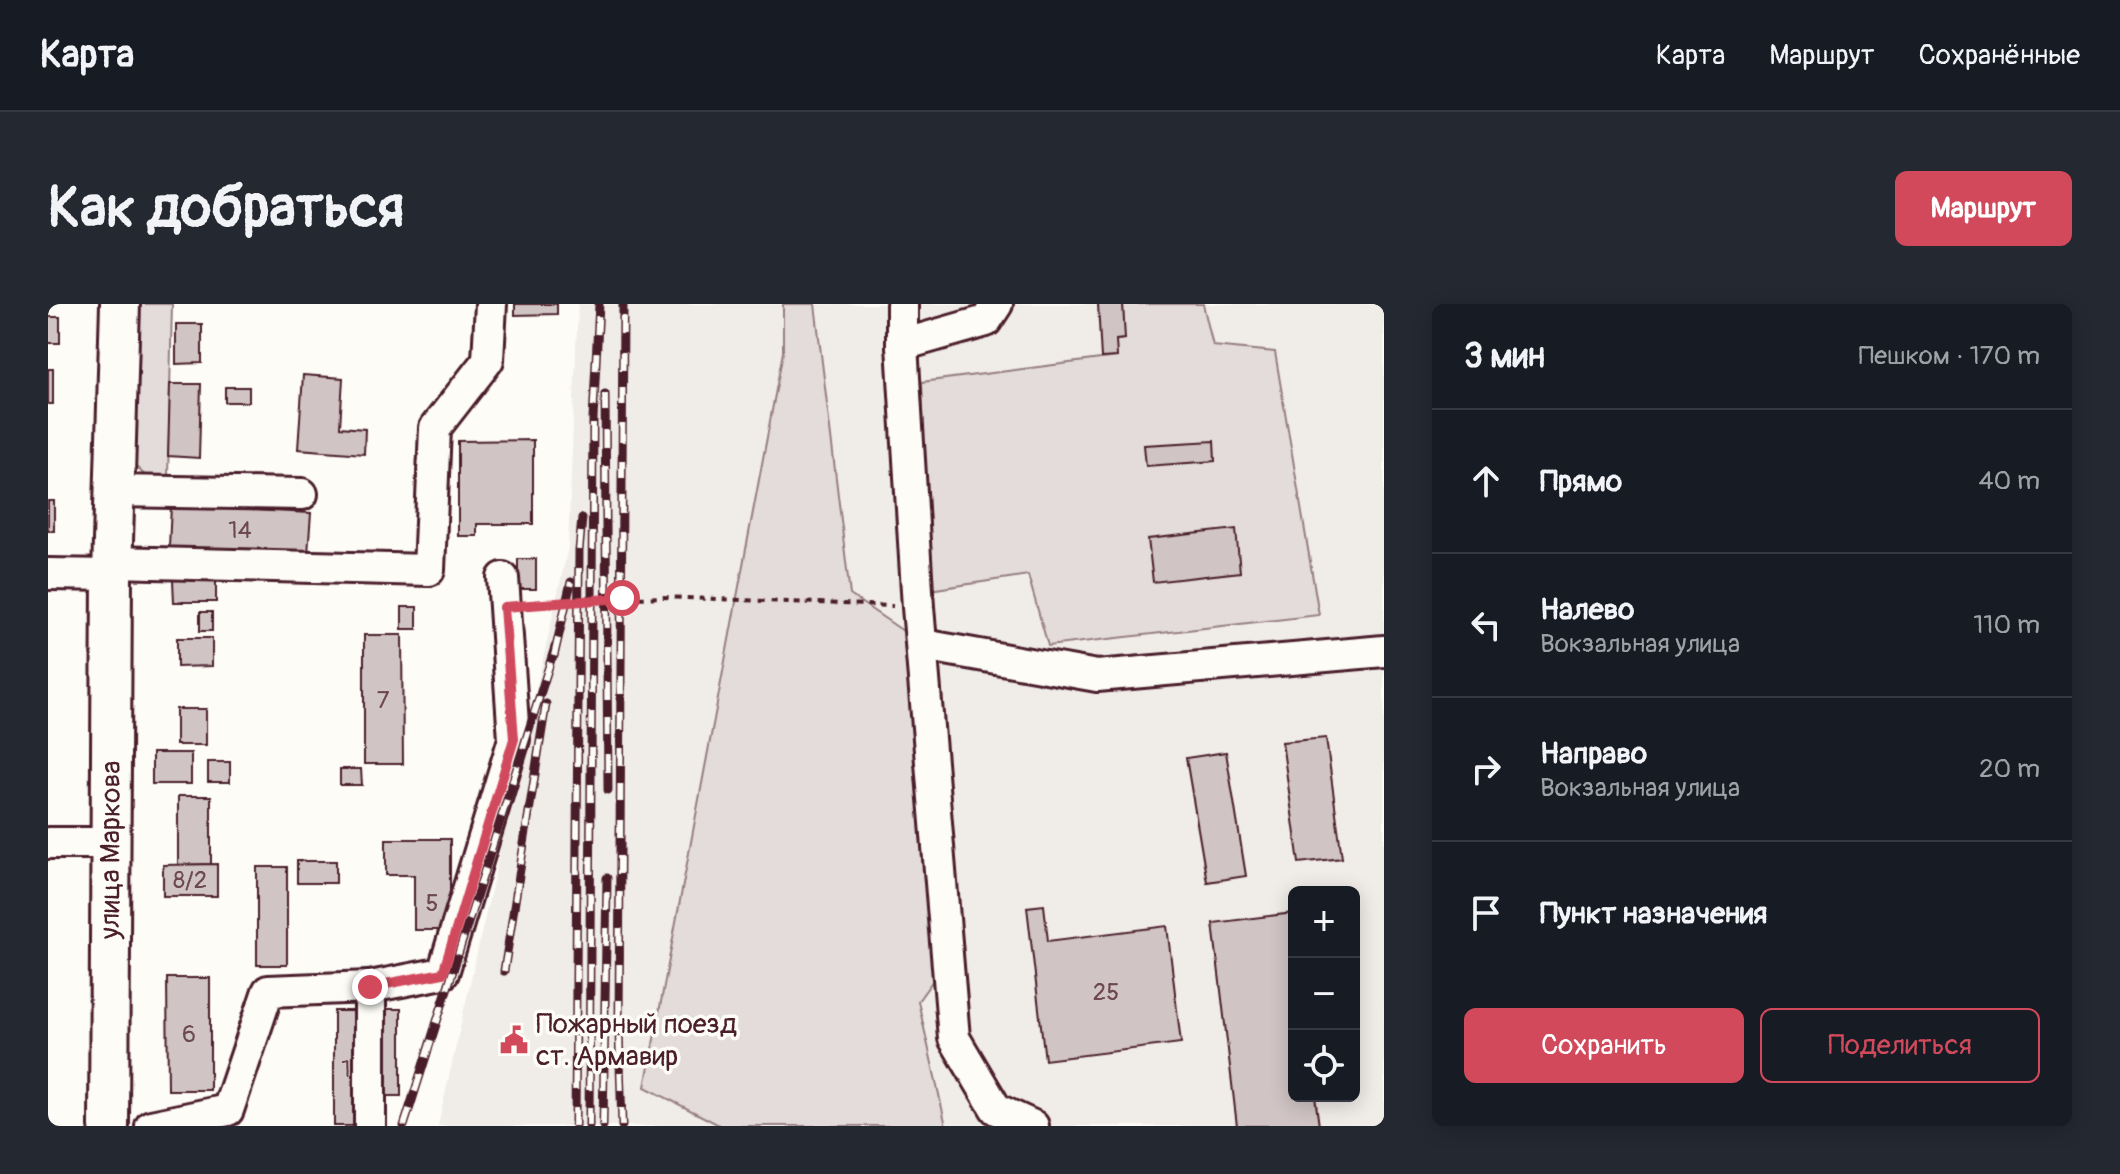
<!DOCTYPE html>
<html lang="ru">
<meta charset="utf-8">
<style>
:root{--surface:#171b24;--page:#242831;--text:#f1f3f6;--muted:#9ea1a6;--line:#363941;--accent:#d1495b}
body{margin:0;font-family:Pangolin,sans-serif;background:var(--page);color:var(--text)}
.controls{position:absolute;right:24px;bottom:24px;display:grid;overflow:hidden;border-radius:12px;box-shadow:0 4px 20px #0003}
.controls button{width:72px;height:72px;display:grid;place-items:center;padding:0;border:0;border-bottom:2px solid var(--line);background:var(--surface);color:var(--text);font:40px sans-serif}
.stop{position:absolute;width:24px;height:24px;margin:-18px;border:6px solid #d1495b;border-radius:50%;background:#fff}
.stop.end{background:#d1495b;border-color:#fff;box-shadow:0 2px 8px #0008}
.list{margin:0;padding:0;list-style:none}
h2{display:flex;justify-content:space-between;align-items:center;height:104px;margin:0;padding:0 32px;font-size:34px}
h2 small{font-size:26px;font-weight:400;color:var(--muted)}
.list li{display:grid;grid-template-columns:52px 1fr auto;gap:24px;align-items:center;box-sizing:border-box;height:144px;padding:0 32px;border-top:2px solid var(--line)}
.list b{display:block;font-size:30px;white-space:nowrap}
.list p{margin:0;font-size:26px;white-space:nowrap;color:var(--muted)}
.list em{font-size:26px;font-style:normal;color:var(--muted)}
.actions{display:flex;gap:16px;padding:24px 32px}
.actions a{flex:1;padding:18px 0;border:2px solid var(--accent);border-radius:12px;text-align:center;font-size:28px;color:var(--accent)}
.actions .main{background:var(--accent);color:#fff}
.icon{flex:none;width:44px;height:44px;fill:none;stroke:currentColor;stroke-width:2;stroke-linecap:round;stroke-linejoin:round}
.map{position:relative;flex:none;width:1336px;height:822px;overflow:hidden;border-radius:12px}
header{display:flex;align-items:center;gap:48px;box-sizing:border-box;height:112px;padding:0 40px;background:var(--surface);border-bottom:2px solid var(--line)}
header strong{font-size:38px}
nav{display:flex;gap:44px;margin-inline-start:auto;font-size:28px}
.intro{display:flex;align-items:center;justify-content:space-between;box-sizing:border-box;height:192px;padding:0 48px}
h1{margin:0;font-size:56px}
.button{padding:20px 36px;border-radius:12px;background:var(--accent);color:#fff;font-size:28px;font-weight:700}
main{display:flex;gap:48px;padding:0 48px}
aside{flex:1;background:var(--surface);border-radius:12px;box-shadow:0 4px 20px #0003}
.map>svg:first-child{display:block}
.built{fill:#f0ece8;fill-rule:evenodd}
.green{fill:#e3dcda;stroke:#967e82;stroke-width:2}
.building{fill:#d0c5c4;stroke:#4a1f2b;stroke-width:2}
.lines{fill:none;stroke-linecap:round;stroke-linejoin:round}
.minor-casing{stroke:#4a1f2b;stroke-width:36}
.major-casing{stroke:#4a1f2b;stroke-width:44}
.path{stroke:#4a1f2b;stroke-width:4;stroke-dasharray:6 6;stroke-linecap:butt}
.minor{stroke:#fdfcf7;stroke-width:30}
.major{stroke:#fdfcf7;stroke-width:38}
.rail-casing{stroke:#4a1f2b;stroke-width:9}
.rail{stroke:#fdfcf7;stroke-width:6;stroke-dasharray:18;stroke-linecap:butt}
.route{stroke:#d1495b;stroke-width:10}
.labels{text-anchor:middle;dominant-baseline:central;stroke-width:7;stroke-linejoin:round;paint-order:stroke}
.number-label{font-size:24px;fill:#6c4851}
.street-label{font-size:28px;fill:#4a1f2b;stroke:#fdfcf7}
.poi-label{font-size:28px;fill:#4a1f2b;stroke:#fdfcf7;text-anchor:start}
</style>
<header>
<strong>Карта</strong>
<nav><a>Карта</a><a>Маршрут</a><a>Сохранённые</a></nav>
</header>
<div class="intro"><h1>Как добраться</h1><a class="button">Маршрут</a></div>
<main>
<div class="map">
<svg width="1336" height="822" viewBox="0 0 1336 822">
<rect width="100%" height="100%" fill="#fdfcf7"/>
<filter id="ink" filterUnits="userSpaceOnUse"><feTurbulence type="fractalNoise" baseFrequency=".0125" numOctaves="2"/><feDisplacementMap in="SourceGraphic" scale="16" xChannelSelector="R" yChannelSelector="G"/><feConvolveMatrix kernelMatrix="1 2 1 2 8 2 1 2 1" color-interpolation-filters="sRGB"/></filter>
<g filter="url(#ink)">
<path class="built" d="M530 0H1336V822H390L520 244ZM1246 588H1306V792H1246Z"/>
<g class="green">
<path d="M84 0H124L120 173 101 175 87 162Z"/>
<path d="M735 0H767L802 291 861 331 888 672 870 697 898 822H673L597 783 735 48Z"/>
<path d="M1075 0H1155L1165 42 1227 48 1271 311 1000 342 980 271 881 286 874 78 1068 53V36L1076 35Z"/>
</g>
<g class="building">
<path d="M467 0H509V10L467 11Z"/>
<path d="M1050 0H1075L1077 35 1068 36 1069 53 1053 54Z"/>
<rect x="0" y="13" width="12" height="26"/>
<path d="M128 20H154V59L128 60Z"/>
<rect x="0" y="65" width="5" height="35"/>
<path d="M255 71 295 74 292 123 317 125 316 150 250 145Z"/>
<path d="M122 80H153L151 154 120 152Z"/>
<rect x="177" y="83" width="24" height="15"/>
<path d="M485 136V220H429V232H410V137Z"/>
<path d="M1166 137 1167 157 1098 162 1096 141Z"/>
<rect x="0" y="197" width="6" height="30"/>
<path d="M123 202 263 209 260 250 121 243Z"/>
<path d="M1188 225 1192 268 1105 278 1100 235Z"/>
<rect x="470" y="255" width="18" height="30"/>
<path d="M125 276H168V298H126Z"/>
<rect x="354" y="303" width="15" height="22"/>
<rect x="152" y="308" width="12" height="19"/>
<path d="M316 331H354L355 460H316Z"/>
<path d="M129 334H164V362L129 363Z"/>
<rect x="128" y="405" width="30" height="36"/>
<path d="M1278 434 1294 554 1251 559 1234 438Z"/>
<path d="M1178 448 1198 572 1159 578 1138 454Z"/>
<rect x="104" y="449" width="39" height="31"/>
<rect x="160" y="458" width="22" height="20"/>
<path d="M292 465H313L314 481H292Z"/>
<path d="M130 492H163V560L130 561Z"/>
<path d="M338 535H402V626H366V571H338Z"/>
<rect x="249" y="557" width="39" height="22"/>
<path d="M169 560V592H115V561Z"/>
<rect x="209" y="563" width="30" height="98"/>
<path d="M996 601 1000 637 1119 622 1133 739 997 756 979 603Z"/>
<path d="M1246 609V792H1267L1271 822H1189L1165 619Z"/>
<path d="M119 674H162V786H120Z"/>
<rect x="330" y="705" width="23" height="87"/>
<rect x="286" y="707" width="24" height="115"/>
</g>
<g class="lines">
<defs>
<g id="minor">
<path d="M854 0V41L870 303 906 734 948 805 985 822"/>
<path d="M854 41 938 17 949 0"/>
<path d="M66 187 254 190"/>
<path d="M64 258 381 266 387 124 440 56 443 0"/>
<path d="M0 270 64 271"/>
<path d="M875 341 1049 372 1336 347"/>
<path d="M0 539H62"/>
<path d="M103 822 180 806 220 687 322 683"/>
<path d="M322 822V683L395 669 466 435 455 274"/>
</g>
<g id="major">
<path id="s1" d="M61 822 64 271 72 0"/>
</g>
</defs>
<use href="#minor" class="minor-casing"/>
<use href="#major" class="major-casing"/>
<path class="path" d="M483 301 558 295 615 293 845 302"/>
<use href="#minor" class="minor"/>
<use href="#major" class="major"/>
<defs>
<g id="rail">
<path d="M557 90 560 486"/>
<path d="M506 352 523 278"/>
<path d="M456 667 498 400"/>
<path d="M356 822 507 343"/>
<path d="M527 822 531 247 534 214"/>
<path d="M541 822 545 116 551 0"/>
<path d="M555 822 559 574"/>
<path d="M574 822 571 728 575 0"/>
</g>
</defs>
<use href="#rail" class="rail-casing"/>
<use href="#rail" class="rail"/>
</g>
</g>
<g class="lines" filter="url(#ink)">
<path class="route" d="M322 683 395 669 466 435 456 303 574 294"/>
</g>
<defs>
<symbol id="civic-bare" viewBox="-9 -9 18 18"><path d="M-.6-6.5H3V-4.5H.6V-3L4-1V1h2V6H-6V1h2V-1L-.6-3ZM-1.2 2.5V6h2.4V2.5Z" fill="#d1495b" stroke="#fdfcf7" stroke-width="2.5" paint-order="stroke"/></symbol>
</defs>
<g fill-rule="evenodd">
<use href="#civic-bare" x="446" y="716" width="40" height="40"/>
</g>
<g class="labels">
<g class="number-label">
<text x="192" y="226">14</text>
<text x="335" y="396">7</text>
<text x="142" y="576">8/2</text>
<text x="384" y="599">5</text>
<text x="1058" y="688">25</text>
<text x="141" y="730">6</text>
<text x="298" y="765">1</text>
</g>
<g class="street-label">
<text stroke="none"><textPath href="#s1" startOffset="276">улица Маркова</textPath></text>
</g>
<g class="poi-label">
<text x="488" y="720">Пожарный поезд<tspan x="488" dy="32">ст. Армавир</tspan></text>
</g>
</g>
</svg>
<div class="controls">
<button>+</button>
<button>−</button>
<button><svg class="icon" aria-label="locate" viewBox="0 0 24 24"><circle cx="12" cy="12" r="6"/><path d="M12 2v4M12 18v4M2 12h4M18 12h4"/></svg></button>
</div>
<div class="stop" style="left:574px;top:294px"></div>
<div class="stop end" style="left:322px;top:683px"></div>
</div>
<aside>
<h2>3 мин<small>Пешком · 170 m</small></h2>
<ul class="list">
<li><svg class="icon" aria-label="ahead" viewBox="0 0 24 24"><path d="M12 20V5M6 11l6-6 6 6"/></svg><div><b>Прямо</b></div><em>40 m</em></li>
<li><svg class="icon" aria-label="left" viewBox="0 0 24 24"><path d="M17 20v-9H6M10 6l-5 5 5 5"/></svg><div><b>Налево</b><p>Вокзальная улица</p></div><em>110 m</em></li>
<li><svg class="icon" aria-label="right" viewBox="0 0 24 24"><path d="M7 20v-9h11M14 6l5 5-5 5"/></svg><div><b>Направо</b><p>Вокзальная улица</p></div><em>20 m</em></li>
<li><svg class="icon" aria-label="arrive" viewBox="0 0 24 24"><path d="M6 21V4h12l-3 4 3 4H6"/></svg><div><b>Пункт назначения</b></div></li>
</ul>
<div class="actions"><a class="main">Сохранить</a><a>Поделиться</a></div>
</aside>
</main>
